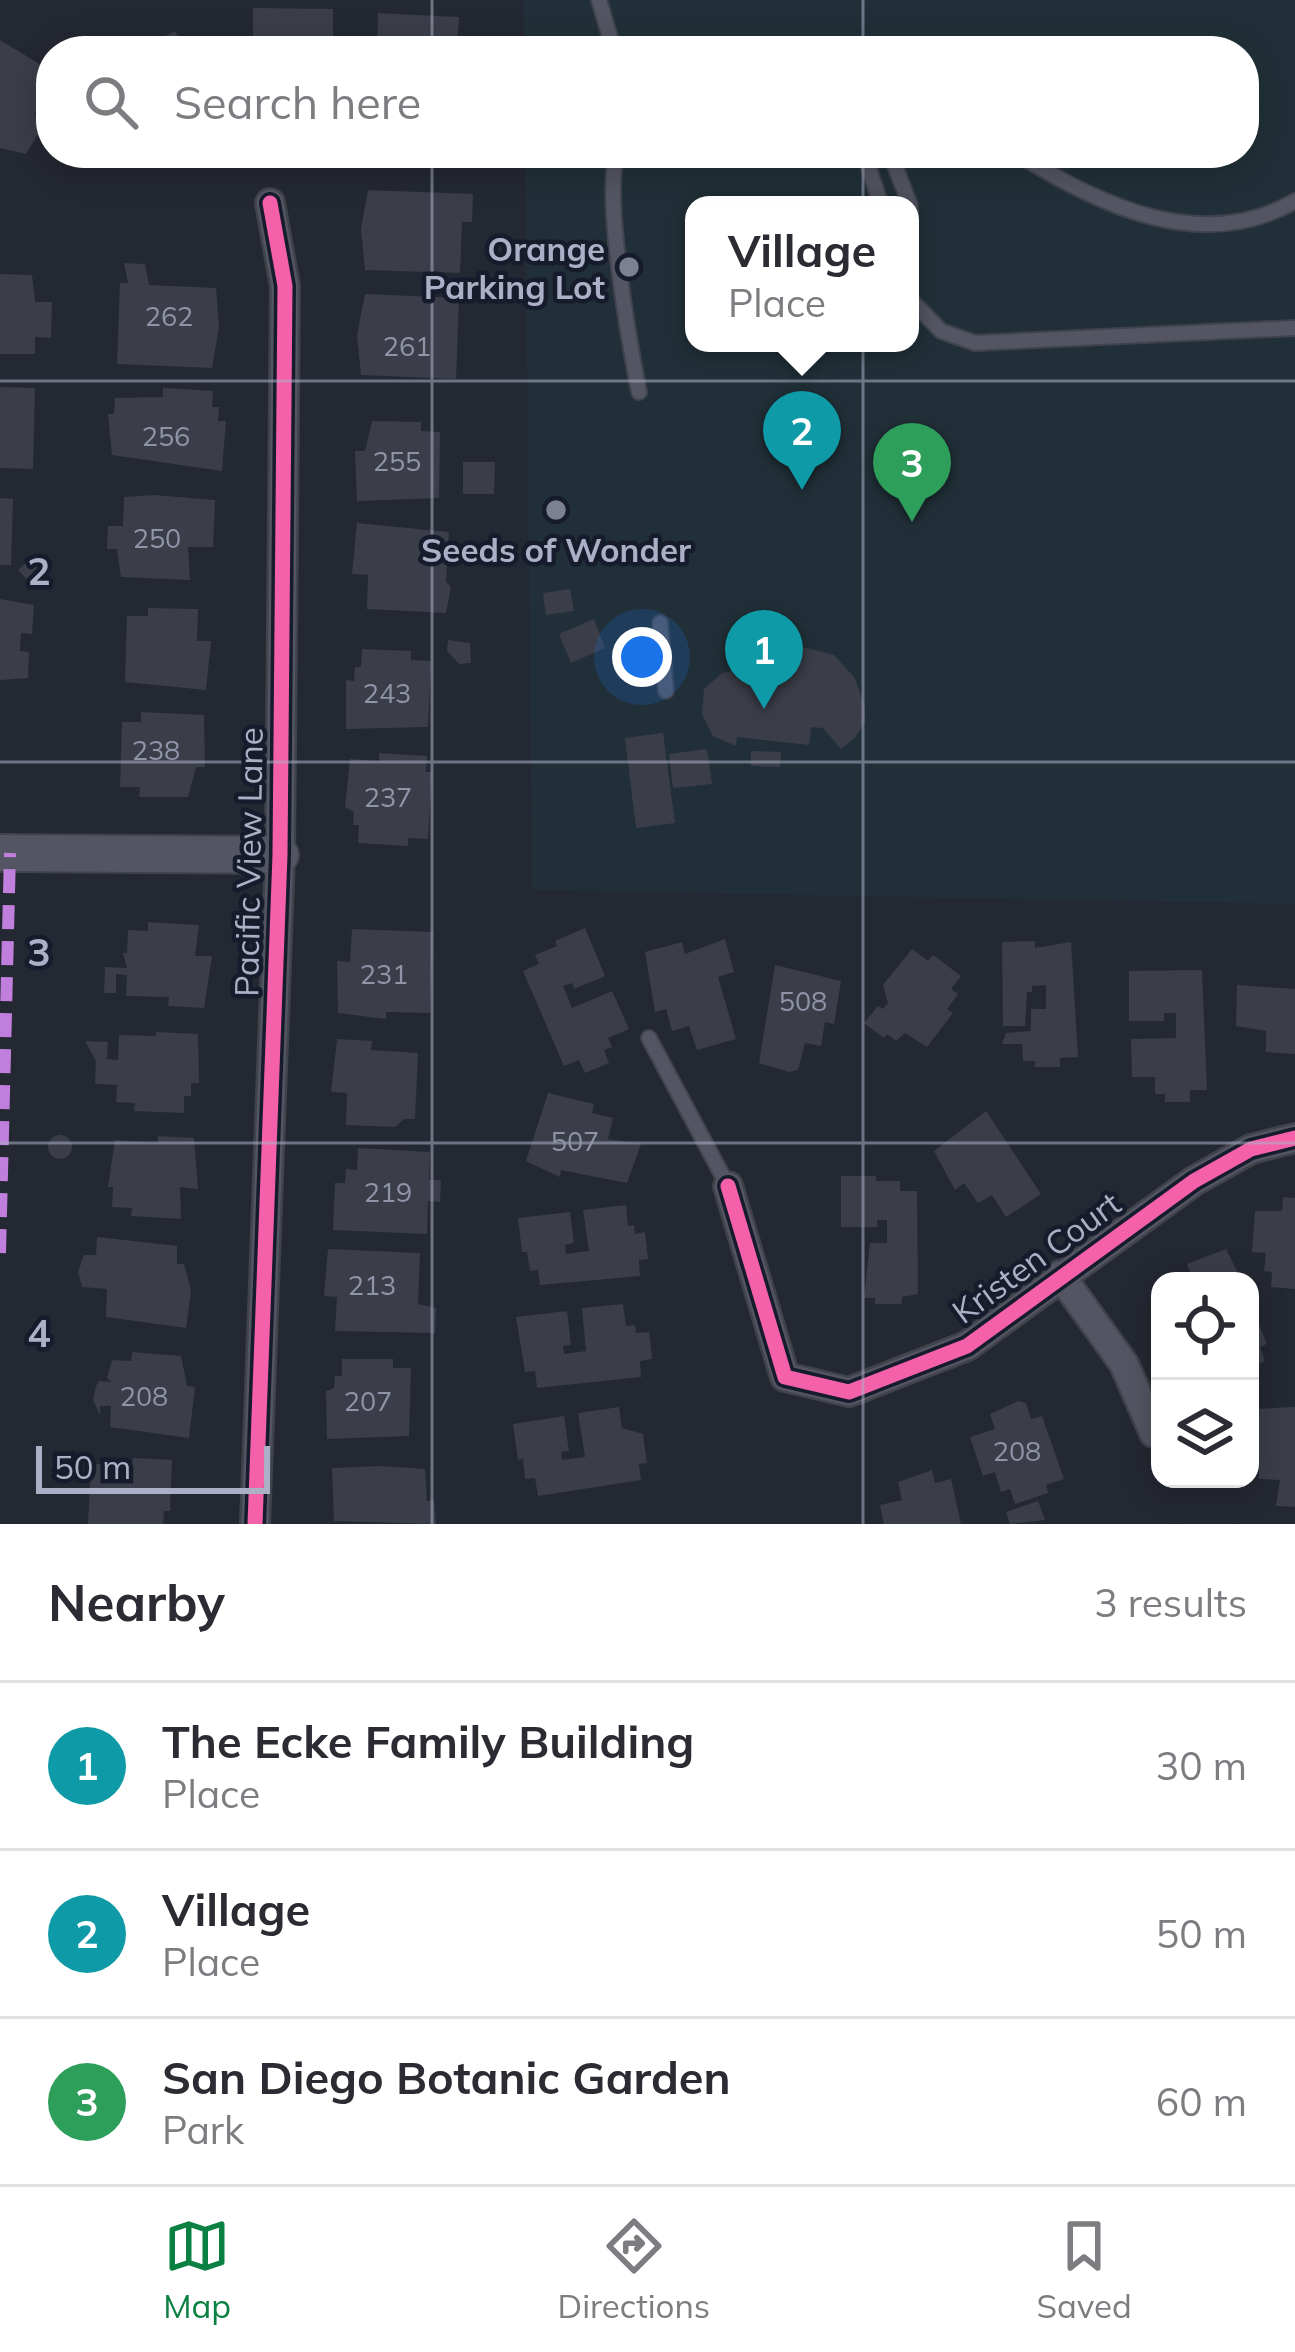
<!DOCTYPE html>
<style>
:root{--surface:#fff;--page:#f2f2f3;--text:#2b2b33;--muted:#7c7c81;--line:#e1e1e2;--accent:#0b8043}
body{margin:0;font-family:Mulish,sans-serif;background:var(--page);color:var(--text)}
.controls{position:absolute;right:36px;bottom:36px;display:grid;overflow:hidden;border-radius:24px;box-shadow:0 6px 30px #0003}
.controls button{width:108px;height:108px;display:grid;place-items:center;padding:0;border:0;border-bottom:3px solid var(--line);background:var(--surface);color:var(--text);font:60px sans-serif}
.scale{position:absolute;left:36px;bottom:30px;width:234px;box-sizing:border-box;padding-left:12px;border:6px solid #abb0c6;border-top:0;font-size:33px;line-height:42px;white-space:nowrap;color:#abb0c6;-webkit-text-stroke:9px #171c2d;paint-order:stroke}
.you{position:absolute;left:642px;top:657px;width:42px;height:42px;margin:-30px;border:9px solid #fff;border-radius:50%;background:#1a73e8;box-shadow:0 0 0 18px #1a73e833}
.badge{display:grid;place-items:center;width:78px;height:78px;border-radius:50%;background:var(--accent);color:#fff;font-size:39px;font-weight:700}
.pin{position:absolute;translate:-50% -99px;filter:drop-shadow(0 3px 6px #0008)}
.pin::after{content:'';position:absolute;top:63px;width:42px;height:36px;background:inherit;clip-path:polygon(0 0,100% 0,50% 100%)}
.popup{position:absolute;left:685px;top:196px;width:234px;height:156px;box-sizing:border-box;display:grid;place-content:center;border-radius:24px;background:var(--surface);filter:drop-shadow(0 3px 9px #0005);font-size:39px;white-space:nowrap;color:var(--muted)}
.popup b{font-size:45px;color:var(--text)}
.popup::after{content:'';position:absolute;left:50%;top:100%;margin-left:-24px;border:24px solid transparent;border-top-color:var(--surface)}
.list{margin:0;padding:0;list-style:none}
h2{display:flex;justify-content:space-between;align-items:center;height:156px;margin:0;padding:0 48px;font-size:51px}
h2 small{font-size:39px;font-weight:400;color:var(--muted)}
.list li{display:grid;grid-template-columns:78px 1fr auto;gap:36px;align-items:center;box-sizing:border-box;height:168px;padding:0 48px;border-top:3px solid var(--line)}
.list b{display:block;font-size:45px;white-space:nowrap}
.list p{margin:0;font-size:39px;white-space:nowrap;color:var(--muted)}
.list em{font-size:39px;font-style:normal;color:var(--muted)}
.icon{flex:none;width:66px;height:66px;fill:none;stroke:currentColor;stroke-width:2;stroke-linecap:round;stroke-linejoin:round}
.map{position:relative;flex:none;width:1295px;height:1524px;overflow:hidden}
.search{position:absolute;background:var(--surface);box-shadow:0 6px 30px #0003;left:36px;right:36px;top:36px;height:132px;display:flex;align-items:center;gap:30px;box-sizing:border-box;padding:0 42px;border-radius:48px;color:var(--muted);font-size:45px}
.sheet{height:660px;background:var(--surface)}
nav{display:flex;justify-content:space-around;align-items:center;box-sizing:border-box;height:168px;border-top:3px solid var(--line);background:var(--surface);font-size:33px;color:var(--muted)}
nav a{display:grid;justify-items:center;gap:6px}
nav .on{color:var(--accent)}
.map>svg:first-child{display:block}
.green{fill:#213038;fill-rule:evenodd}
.building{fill:#3b3e49}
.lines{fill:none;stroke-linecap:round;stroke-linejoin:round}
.service-casing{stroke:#40434c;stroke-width:18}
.minor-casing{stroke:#40434c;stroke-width:32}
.tertiary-casing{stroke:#40434c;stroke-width:40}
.service{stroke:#535662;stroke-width:14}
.minor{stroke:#535662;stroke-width:27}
.tertiary{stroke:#535662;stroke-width:36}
.quiet{stroke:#c07fdc;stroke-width:12;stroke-dasharray:24 12;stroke-linecap:butt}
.cycleway-casing{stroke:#171c2d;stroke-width:22}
.cycleway{stroke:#f560ab;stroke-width:15}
.grid{fill:none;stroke:#abb0c6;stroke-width:3;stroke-opacity:0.55}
.poi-dot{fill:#7c8092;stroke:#171c2d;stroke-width:4.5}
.labels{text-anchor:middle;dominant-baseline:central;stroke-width:9;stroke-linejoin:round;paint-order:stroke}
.number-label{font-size:27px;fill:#8f94a7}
.poi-label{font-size:33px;font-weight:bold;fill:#abb0c6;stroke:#171c2d;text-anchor:end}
.street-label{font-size:33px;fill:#abb0c6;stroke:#171c2d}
.grid-label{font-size:39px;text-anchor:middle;font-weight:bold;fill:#abb0c6;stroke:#171c2d;stroke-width:9;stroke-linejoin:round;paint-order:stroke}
</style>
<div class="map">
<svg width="1295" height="1524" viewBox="0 0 1295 1524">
<rect width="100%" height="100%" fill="#242832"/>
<path class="green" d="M523 0H1295V904L532 890 525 153H1244V51H524ZM694 205H910V343H694Z"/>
<g class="building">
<path d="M253 8 333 9V51H253Z"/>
<path d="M378 13 459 17 457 51H377Z"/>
<path d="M175 31 186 51H139L152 43Z"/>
<path d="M0 40 51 71V105L34 113 46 121 26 154 0 148Z"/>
<path d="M368 190 473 194 472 222H462L460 273 365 270 361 229Z"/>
<path d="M124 263 145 264 149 285 216 288 219 327 212 368 117 364 120 283H128Z"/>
<path d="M0 274 32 275 35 302H52L51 338 35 337V354H0Z"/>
<path d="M365 294 459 298 456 379 361 375 357 335Z"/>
<path d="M0 387 35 388 33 469 0 468Z"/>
<path d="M163 388 213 391 212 407H219L218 421H226L222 471 112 455 108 414H114L115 398 163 397Z"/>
<path d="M372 421 421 422V431L440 432 439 498 357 501 355 451H365Z"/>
<path d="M463 462H495L494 494H463Z"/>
<path d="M154 495 215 500 213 547H188L190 580 121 577 117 549H107L108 526H123L124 497Z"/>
<path d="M0 498 13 499 11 565H0Z"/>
<path d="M357 523 449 532 446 582 451 587 446 613 367 609 368 575 352 574Z"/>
<path d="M32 557 46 572 32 585 18 570Z"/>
<path d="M570 589 574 611 546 615 543 593Z"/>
<path d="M0 599 34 605 32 634 21 633 20 651 29 652 28 678 0 680Z"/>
<path d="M148 608 198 609 197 641H211L206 690 125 682 127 616H148Z"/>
<path d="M594 619 605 648 571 663 559 634Z"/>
<path d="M448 640 470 643 471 663 459 664 447 651Z"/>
<path d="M790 644 834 655 854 677 865 706V722L855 738 841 749 823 728 811 727 809 745 737 737 736 746 713 736 702 714 704 689 722 673 745 668 782 672Z"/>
<path d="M362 649 411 651V660L431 661 428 727 346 729V680L354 681 355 667H361Z"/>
<path d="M141 712 204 715 205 767H196L188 797H139L140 787H120L122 722H141Z"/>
<path d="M663 733 675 823 636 828 625 738Z"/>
<path d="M707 749 712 784 673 788 669 754Z"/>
<path d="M751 751 781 752 780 767 751 766Z"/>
<path d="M379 753 427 756 426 772H432L428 839 408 838V846L358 843 359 825H353L354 812 345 807 350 759 379 761Z"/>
<path d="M148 922 199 925 195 956H212L204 1008 168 1006 169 997 126 996 127 975 116 974V993H104L105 967 127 968 123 953H127L128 930 148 931Z"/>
<path d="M585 928 605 976 574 989 572 983 563 986 572 1008 612 991 629 1029 608 1038 612 1047 604 1050 609 1063 585 1073 579 1060 564 1066 523 971 539 964 535 955 557 946 555 941Z"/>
<path d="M352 929 433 932 430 1013 386 1012V1019L338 1013 337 961 350 962Z"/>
<path d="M725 939 734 972 718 977 736 1039 697 1050 689 1026 672 1031 666 1009 655 1012 645 952 682 942 685 954Z"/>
<path d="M1035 941V948L1071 942 1078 1057 1060 1058V1067H1035V1061H1023L1022 1044H1002L1006 1033 1031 1031V1009H1046V985L1032 986V992H1027L1025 1026H1003L1002 942Z"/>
<path d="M912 949 928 961 933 955 961 976 951 989 958 994 947 1009 953 1013 927 1047 905 1033 896 1041 887 1034 884 1038 864 1023 878 1006 883 1009 888 1003 883 985Z"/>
<path d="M775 965 841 981 834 1024 825 1022 821 1046 805 1043 798 1070 789 1072 759 1063Z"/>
<path d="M1202 970 1207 1090H1190V1102H1165V1094H1155V1077H1132L1131 1039 1176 1038V1013H1164V1021H1129V971Z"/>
<path d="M1237 985 1295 989V1054L1266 1052V1031L1236 1026Z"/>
<path d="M156 1032 198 1034 199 1083H191V1096H184V1113L134 1111 135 1103 116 1102 117 1085 95 1084 96 1061 85 1041 108 1042 107 1059 118 1060 119 1035 156 1036Z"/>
<path d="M337 1039 372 1041 371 1050 418 1053 415 1119H404L395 1127 346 1125 347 1093 331 1092Z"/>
<path d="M548 1093 594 1104 592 1113 613 1118 608 1139 641 1144 627 1183 561 1170 560 1177 526 1161Z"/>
<path d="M986 1111 1041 1194 1006 1217 992 1195 978 1203 964 1183 955 1190 934 1151Z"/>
<circle cx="60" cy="1147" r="12"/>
<path d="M158 1136 194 1138 198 1189 180 1187 181 1219 131 1216 132 1208 112 1207 113 1187H108L115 1140 158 1143Z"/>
<path d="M358 1148 430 1152 429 1180H441L440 1202 428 1201 427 1234 333 1230 335 1183H345L346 1169 357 1170Z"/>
<path d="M841 1176H876V1181H900V1191H917L918 1294 902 1297V1304H875V1298H864L870 1243H887V1220H877V1227H841Z"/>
<path d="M1283 1197 1295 1198V1289L1271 1287 1272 1272 1264 1271 1266 1253 1252 1252 1255 1211H1282Z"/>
<path d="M626 1205 628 1226 634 1225 635 1234 645 1232 648 1259 639 1260 640 1276 540 1285 538 1270 530 1271 527 1252H522L518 1218 570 1212 574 1243 565 1245 566 1254 589 1251 583 1210Z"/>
<path d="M97 1237 177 1246V1264H184L191 1290 186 1328 106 1317 107 1289 82 1287 78 1272 84 1255H96Z"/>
<path d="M328 1249 420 1253 418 1304 436 1308 435 1333 335 1331 337 1297 324 1296Z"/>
<path d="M1226 1249 1242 1281 1193 1280 1187 1264Z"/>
<path d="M1250 1302 1267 1344 1260 1347 1265 1361 1250 1367Z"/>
<path d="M623 1304 626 1326 635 1325 636 1333 649 1332 652 1359 640 1361 641 1377 537 1388 535 1371 525 1372 516 1317 567 1311 571 1345 563 1346 564 1354 586 1351 582 1308Z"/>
<path d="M132 1352 181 1356 187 1386 195 1387 189 1438 110 1427 111 1406H100V1415L93 1400 96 1386 99 1381 112 1382 107 1378 112 1360 131 1361Z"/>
<path d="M342 1359H393V1368H411L409 1436 327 1439 326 1391 334 1388 335 1376H342Z"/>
<path d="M1018 1401 1026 1403 1031 1419 1042 1416 1064 1479 1046 1485 1048 1493 1015 1504 1010 1489 1001 1492 995 1472 983 1476 970 1437 995 1429 990 1414Z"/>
<path d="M619 1407 622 1428 643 1434 647 1463 639 1464 641 1480 538 1496 535 1478 525 1479 523 1459 518 1460 513 1424 564 1416 569 1451 561 1452 562 1460 585 1457 578 1413Z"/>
<path d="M1290 1407H1295V1507L1276 1506 1280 1480 1259 1479V1456H1250V1437H1257L1258 1409Z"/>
<path d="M133 1458 172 1460 170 1511H164L163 1524H88L91 1464 132 1465Z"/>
<path d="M382 1466 425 1469 427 1501 434 1500 436 1524 334 1521 332 1468Z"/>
<path d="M932 1470 935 1483 951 1479 961 1524H884L880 1505 902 1500 898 1482Z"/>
<path d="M1038 1501 1045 1520 1010 1524 1006 1512Z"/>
</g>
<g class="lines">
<defs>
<g id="service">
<path d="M599 0 614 51"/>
<path d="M618 153C602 191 630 346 639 392"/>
<path d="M864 153 881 205"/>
<path d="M890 153 910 205"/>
<path d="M1016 153C1098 205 1202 255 1295 201"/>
<path d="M910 206V245"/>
<path d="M910 299 941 331 975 343 1295 328"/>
<path d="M660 623 666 691"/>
<path d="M649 1038 728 1186"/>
</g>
<g id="minor">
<path d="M728 1186 785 1377 849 1392 967 1346 1194 1181 1251 1149 1295 1138"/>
<path d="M1060 1275 1124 1364 1154 1433"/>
<path d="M255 1524 280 855 285 286 270 203"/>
</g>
<path id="tertiary" d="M0 853 280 855"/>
</defs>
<use href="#service" class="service-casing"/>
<use href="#minor" class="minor-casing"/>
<use href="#tertiary" class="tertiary-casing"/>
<use href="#service" class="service"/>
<use href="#minor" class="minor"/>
<use href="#tertiary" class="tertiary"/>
<path class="quiet" d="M0 1253 10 853"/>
<defs>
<g id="cycleway">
<path d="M728 1186 785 1377 849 1392 967 1346 1194 1181 1251 1149 1295 1138"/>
<path d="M255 1524 280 855 285 286 270 203"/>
</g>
</defs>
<use href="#cycleway" class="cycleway-casing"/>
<use href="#cycleway" class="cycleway"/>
</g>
<path class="grid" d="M432 0V51M863 0V51M432 153V1524M863 153V1524M0 381H1295M0 762H1295M0 1143H1295"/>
<g class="poi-dot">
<circle cx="629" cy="267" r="12"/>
<circle cx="556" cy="510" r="12"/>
</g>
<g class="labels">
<g class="number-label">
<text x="169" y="316">262</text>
<text x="407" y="346">261</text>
<text x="166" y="436">256</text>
<text x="397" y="461">255</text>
<text x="157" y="538">250</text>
<text x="387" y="693">243</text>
<text x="156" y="750">238</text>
<text x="388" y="797">237</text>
<text x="384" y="974">231</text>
<text x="803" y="1001">508</text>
<text x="575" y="1141">507</text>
<text x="388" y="1192">219</text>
<text x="372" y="1285">213</text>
<text x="144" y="1396">208</text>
<text x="368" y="1401">207</text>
<text x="1017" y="1451">208</text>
</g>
<g class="poi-label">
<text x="605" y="248">Orange<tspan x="605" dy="38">Parking Lot</tspan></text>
<text x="556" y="549" text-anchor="middle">Seeds of Wonder</text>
</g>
<g class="street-label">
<text transform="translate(248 862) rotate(-89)">Pacific View Lane</text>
<text transform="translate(1036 1257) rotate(-36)">Kristen Court</text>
</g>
</g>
<g class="grid-label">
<text x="39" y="585">2</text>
<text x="39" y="966">3</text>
<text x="39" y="1347">4</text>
</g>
</svg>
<div class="controls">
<button><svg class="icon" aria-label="locate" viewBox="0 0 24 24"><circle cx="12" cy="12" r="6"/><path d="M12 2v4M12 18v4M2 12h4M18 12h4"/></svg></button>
<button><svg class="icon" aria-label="layers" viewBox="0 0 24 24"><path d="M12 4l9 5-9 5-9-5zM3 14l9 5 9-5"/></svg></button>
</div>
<div class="scale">50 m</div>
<div class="you"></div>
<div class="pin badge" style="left:764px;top:709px;background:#0f9aa8">1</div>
<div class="pin badge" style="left:802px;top:490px;background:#0f9aa8">2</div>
<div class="popup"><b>Village</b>Place</div>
<div class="pin badge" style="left:912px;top:522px;background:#2e9e5b">3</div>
<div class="search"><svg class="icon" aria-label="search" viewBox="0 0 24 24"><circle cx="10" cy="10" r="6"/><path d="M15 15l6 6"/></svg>Search here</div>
</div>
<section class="sheet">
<h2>Nearby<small>3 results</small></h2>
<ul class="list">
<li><span class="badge" style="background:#0f9aa8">1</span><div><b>The Ecke Family Building</b><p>Place</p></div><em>30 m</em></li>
<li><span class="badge" style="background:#0f9aa8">2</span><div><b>Village</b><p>Place</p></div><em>50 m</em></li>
<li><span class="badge" style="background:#2e9e5b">3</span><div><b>San Diego Botanic Garden</b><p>Park</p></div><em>60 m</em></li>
</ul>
</section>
<nav>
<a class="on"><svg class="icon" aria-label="map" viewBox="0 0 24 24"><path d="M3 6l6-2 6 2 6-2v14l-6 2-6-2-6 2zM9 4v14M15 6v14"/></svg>Map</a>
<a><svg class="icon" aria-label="directions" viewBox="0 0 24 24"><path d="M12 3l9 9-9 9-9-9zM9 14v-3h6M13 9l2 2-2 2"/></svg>Directions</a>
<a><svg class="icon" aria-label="saved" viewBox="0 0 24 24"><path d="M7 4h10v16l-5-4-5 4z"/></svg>Saved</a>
</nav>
